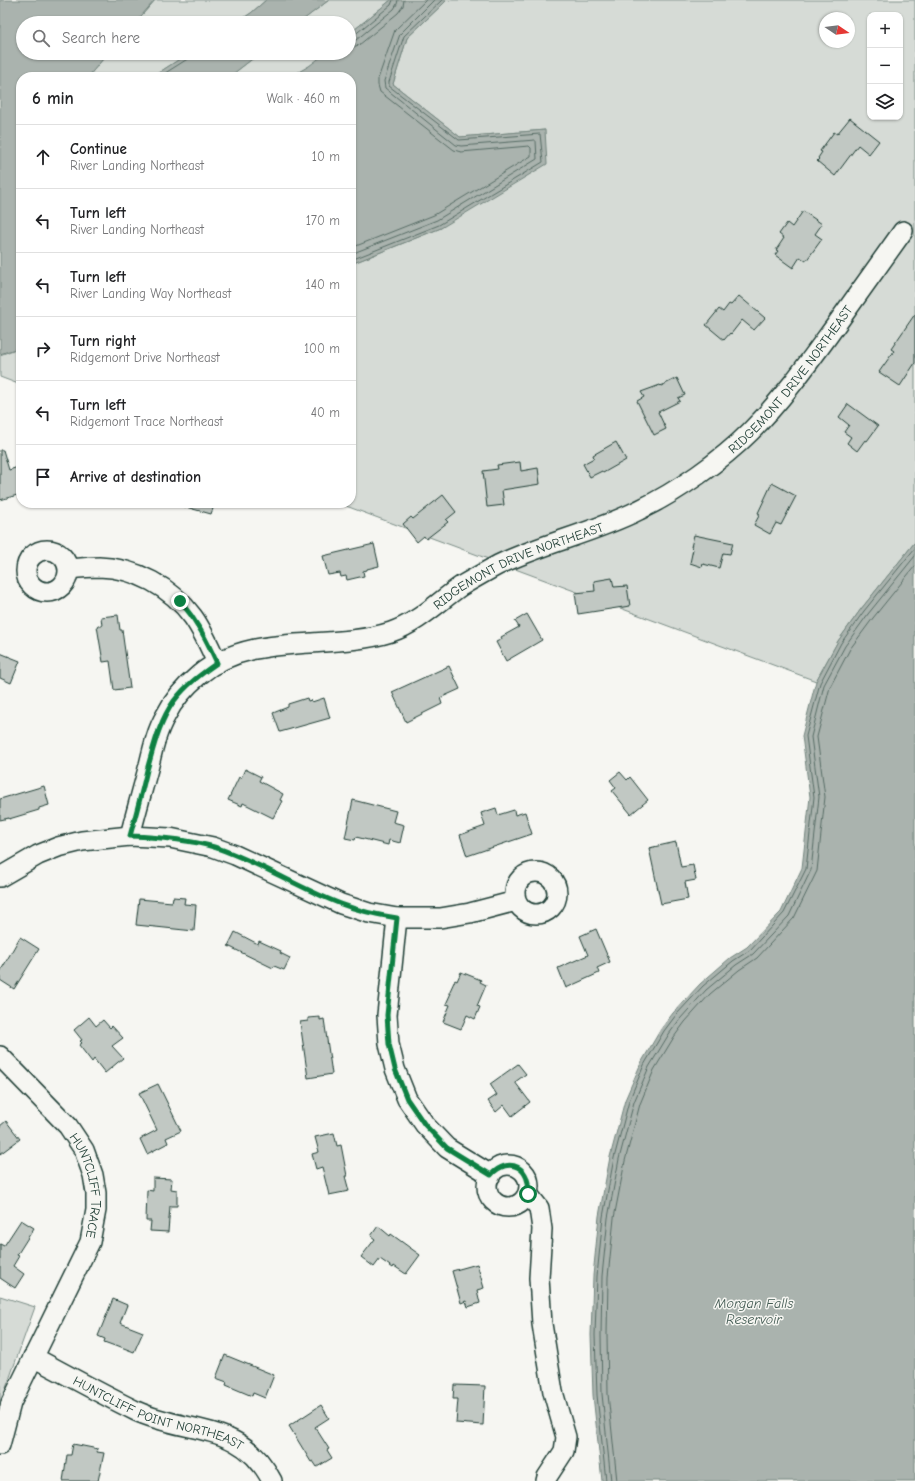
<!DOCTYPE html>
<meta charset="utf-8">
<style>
:root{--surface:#fff;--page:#f2f2f2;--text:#202124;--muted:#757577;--line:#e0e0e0}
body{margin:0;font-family:"Comic Neue",sans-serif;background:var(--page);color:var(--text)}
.controls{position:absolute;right:12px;top:12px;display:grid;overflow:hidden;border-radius:8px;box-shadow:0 1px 3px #0004}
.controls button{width:36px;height:36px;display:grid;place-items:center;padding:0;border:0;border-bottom:1px solid var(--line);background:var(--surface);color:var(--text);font:20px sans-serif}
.compass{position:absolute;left:819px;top:12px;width:36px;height:36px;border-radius:50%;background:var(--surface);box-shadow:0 1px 3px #0004;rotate:103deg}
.stop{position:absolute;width:12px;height:12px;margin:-9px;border:3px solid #0b8043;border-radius:50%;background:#fff}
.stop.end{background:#0b8043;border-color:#fff;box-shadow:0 1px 4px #0008}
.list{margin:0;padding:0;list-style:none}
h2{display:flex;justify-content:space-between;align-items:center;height:52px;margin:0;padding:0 16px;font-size:17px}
h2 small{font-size:13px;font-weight:400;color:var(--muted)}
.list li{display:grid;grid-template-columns:26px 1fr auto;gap:12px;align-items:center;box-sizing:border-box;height:64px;padding:0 16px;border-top:1px solid var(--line)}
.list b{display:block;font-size:15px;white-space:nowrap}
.list p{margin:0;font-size:13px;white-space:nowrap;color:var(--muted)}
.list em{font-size:13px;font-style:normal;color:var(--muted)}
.icon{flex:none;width:22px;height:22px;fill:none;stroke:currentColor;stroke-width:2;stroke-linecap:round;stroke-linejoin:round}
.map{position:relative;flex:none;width:915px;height:1481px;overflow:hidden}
.search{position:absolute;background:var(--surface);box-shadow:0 1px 3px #0004;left:16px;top:16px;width:340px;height:44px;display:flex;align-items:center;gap:10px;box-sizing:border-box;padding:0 14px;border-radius:22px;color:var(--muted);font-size:15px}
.panel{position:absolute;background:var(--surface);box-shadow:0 1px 3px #0004;left:16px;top:72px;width:340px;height:436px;border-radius:16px}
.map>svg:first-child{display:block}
.green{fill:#d6dbd6;stroke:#7a8c85;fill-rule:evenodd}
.water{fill:#aab3ae;stroke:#72847d}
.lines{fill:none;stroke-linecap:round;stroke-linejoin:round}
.shore{stroke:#576c65;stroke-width:1}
.building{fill:#c1c8c3;stroke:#1f3d34}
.minor-casing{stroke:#1f3d34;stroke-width:22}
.minor{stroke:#f6f6f2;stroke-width:19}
.route{stroke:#0b8043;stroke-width:5}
.labels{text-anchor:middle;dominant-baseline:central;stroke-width:3;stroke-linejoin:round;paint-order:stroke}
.street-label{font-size:13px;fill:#1f3d34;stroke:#f6f6f2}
.water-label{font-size:14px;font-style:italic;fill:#425a52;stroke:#f6f6f2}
</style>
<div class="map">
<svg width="915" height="1481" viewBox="0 0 915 1481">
<rect width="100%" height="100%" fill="#f6f6f2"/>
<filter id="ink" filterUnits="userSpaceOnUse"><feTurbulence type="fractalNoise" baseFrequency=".025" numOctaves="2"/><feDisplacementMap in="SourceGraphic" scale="8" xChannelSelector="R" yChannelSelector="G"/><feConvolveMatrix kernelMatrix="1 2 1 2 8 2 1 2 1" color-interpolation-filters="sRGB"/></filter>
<g filter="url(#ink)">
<g class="green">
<path d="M155 0H266L251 13 236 23H135Z"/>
<path d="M329 0H391L349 34V23H299Z"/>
<path d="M446 0H915V542L861 609 838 641 816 681 338 503H351V264L441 228 545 130 460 137 393 84 407 38 445 2ZM870 15H900V117H870ZM825 18H849V42H825Z"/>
<path d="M108 53H189L152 77H88Z"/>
<path d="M260 53H326L310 66 290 77H229Z"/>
<path d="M21 347V385L0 377V355Z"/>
<path d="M0 1296 35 1307 6 1388 0 1413Z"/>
</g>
<g class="water">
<path d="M0 0H155L135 23H23V53H108L88 77H21V347L0 354Z"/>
<path d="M266 0H329L299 23H236L251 13Z"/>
<path d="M391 0H446L445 2 407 38 393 84 460 137 545 130 547 164 441 228 351 264V77H290L309 66 326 53H349V34Z"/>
<path d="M189 53H260L229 77H152Z"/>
<path d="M915 542V1481H602L593 1395 591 1335 593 1276 599 1216 610 1157 625 1100 641 1063 661 1029 673 1013 700 984 730 958 747 947 781 912 802 868 810 797 802 736 816 681 838 641 861 609Z"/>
</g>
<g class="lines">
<g class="shore">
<path d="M349 37 353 36 391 5 393 0"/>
<path d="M349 42 356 40 394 9 397 4 398 0"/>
<path d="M349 48 359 45 398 13 403 6 404 0"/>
<path d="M159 77 189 58 191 53"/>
<path d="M351 248 434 215 531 156V148L529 146 461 152 454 150 380 92 378 85V79L395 30 426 0"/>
<path d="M351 254 437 220 537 159 536 141 535 140 461 146 456 145 385 88 384 81 400 34 434 0"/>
<path d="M351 260 439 225 543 162 540 134 459 140 389 86V82L404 36 442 0"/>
<path d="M606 1481 597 1395 595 1335 597 1276 603 1217 614 1158 629 1101 644 1065 664 1031 676 1015 703 986 733 961 750 950 784 913 806 869 814 797 806 736 820 683 841 643 864 611 915 548"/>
<path d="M611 1481 602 1394 601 1335 602 1276 608 1218 619 1159 634 1102 649 1067 669 1034 680 1019 706 990 736 965 753 954 789 916 811 870 819 797 811 737 824 685 845 646 868 614 915 556"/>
<path d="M617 1481 608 1394 607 1335 608 1277 614 1218 625 1161 640 1104 654 1070 674 1037 685 1022 710 994 739 970 757 958 794 918 817 871 825 797 817 737 830 687 850 649 873 618 915 566"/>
</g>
</g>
<g class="building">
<path d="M850 118 879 141 869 154 858 145 835 176 817 161 819 159 818 158 822 152 820 151 834 132 837 134Z"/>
<path d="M803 211 822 224 815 234 822 239 806 261 800 257 793 268 775 255 778 251 776 250 784 238 779 234 787 223 792 227Z"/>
<path d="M739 296 765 318 754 330 742 320 731 334 730 333 724 340 706 325 719 309 723 312 729 304 731 305Z"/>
<path d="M915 314V363L900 386 879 372 894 351 891 349Z"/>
<path d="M677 378 685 395 678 398 680 401 658 412 666 429 654 435 637 401 644 397 641 392 660 385 661 386Z"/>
<path d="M848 404 878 426 867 441 865 440 857 451 847 443 851 437 844 432 849 425 839 417Z"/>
<path d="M616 442 626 460 603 473 602 471 590 477 583 464 594 458 593 455Z"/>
<path d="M0 450H3L9 470 21 466V494L0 500Z"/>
<path d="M520 462 521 471 538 468 540 484 502 490 504 505 487 507 483 471 498 469 497 465Z"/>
<path d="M772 483 796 496 781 525 776 523 770 534 754 525 760 514 758 513Z"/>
<path d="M443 495 456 512 446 520 448 522 426 539 424 536 417 542 403 524 411 517 413 519Z"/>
<path d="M183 503H215L211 514 182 506Z"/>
<path d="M694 535 733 543 730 554 723 553 719 568 703 564 702 567 690 563 693 549 691 547Z"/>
<path d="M374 544 379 566 367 569V570L363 571 364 576 347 580 346 576 341 577 340 573 328 575 323 556Z"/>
<path d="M612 578 614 587 627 586 630 606 578 614 575 593 595 591 594 581Z"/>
<path d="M527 614 542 640 506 661 496 642 502 639 501 637 519 627 515 621Z"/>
<path d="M118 615 120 630H122L130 688 114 690 110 661 103 662 97 626H102L101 617Z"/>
<path d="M0 653 20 661 11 683 0 678Z"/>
<path d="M449 666 460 689 440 698 442 704 406 722 392 692Z"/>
<path d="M307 698 308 701 311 700 312 702 324 698 330 718 280 732 273 713 288 707V704Z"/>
<path d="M245 769 261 777 259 781 283 794 280 800 282 801 273 818 243 803 242 806 228 800 239 777 241 778Z"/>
<path d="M620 772 627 780 630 777 648 800 631 814 612 791 616 788 610 780Z"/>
<path d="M44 786 49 805 39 808V810L9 819V818L0 820V799Z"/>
<path d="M353 800 396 811 393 822 404 825 400 843 389 840 388 845 356 837 355 840 345 838Z"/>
<path d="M496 808 498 815 514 810 515 815 525 812 532 834 467 856 460 835 485 826 481 813Z"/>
<path d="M676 842 681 867 693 865 696 880 685 882 688 899 661 904 649 848Z"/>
<path d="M173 897 185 898 184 904 196 905 194 931 136 925 139 899 172 902Z"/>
<path d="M596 929 610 962 597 968 599 973 566 988 558 968 588 955 580 936Z"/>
<path d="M235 932 258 944 259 941 281 951 280 953 290 958 284 970 274 966 273 968 228 946Z"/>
<path d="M20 937 39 949 14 989 0 980V972Z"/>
<path d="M461 972 481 980 480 982 486 985 477 1006 480 1007 475 1019 467 1015 461 1029 443 1022 450 1005 446 1004 451 993H449L455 980 457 981Z"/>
<path d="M89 1017 96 1026 103 1020 110 1028 112 1026 123 1038 112 1046 123 1058 105 1073 94 1059 92 1062 79 1045 82 1043 80 1041 82 1040 74 1030Z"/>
<path d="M320 1017V1020L324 1019 332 1074 308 1078 300 1022 308 1021V1018Z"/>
<path d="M518 1064 526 1074 515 1082 530 1102 512 1116 504 1105 496 1112 488 1101 497 1095 490 1084Z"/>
<path d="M158 1084 181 1131 166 1138 168 1143 147 1154 140 1139 157 1130 139 1093Z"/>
<path d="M6 1121 20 1139 0 1154V1126Z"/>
<path d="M334 1133 337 1146 341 1145 347 1176H345L349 1191 329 1195 322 1167 316 1169 312 1154 319 1152 315 1137Z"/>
<path d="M153 1178 172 1179 171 1189 177 1190V1206H170L168 1232 150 1231 151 1221H146L147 1190 153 1191Z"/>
<path d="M21 1220 34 1228 17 1255 19 1256 13 1266 24 1274 15 1288 0 1278V1244L4 1246Z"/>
<path d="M378 1226 390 1236 391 1234 420 1255 406 1274 394 1266 393 1268 380 1259 374 1267 361 1257 375 1239 371 1236Z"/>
<path d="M477 1264 484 1288 477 1290 480 1303 468 1307 466 1301 461 1303 452 1271Z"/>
<path d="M113 1299 127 1305 120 1323 143 1332 134 1352 116 1345 115 1346 104 1342 105 1339 98 1336Z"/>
<path d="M225 1355 274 1375 265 1398 253 1393 252 1396 226 1385 227 1382 216 1378Z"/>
<path d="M454 1385 485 1386 483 1425 456 1423 458 1399H453Z"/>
<path d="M321 1405 329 1418 315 1427 329 1449 327 1450 332 1458 317 1467 313 1461 311 1462 289 1426Z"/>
<path d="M73 1444 98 1449 97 1452 104 1453 98 1481H63L67 1455H71Z"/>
</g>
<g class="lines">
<defs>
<g id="minor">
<circle cx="47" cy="571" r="21"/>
<path d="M69 569C79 568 89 567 99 567 136 568 171 587 193 617 203 631 210 647 217 663"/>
<path id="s1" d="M130 836C136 812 143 788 149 765 153 748 157 730 166 715 174 699 186 686 199 675 253 630 329 652 391 632 418 623 438 602 461 586 473 579 485 572 498 565 543 543 594 533 639 510 677 492 721 461 750 432 783 399 809 362 836 325 858 294 880 263 903 231"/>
<circle cx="536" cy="893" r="21"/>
<path d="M0 877 38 855 58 847 82 841 130 836 170 838 213 847 235 855 341 904 369 913 397 918H440L470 913 516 901"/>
<path d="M397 918 387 1015 389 1044 395 1069 407 1099 425 1125 447 1148 491 1175"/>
<path id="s2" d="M0 1056 68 1126 84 1150 93 1175 96 1193V1210L90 1242 11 1403 0 1445"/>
<circle cx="508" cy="1186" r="21"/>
<path d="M528 1194 539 1208 542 1229 539 1278 542 1324 553 1392 566 1437 564 1451 547 1477 546 1481"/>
<path id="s3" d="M33 1357C67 1375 101 1394 136 1411 188 1435 242 1421 272 1481"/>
</g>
</defs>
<use href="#minor" class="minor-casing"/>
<use href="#minor" class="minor"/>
</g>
</g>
<g class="lines" filter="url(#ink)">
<path class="route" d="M180 601C197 621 206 639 217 663 201 674 186 685 174 701 159 722 154 746 147 770 142 792 136 814 130 836 158 837 187 839 214 847 258 861 298 888 341 904 359 911 378 915 397 918L387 1015 389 1044 395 1069 407 1099 425 1125 447 1148 491 1175C509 1155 532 1168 528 1194"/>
</g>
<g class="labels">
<g class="street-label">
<text stroke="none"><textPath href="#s1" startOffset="859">RIDGEMONT DRIVE NORTHEAST</textPath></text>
<text stroke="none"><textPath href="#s1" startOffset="523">RIDGEMONT DRIVE NORTHEAST</textPath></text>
<text stroke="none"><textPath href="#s2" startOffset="162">HUNTCLIFF TRACE</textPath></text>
<text stroke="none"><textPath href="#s3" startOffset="138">HUNTCLIFF POINT NORTHEAST</textPath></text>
</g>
<g class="water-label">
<text x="754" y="1303">Morgan Falls<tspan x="754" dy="16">Reservoir</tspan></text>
</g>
</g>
</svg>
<div class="controls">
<button>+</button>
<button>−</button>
<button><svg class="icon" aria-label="layers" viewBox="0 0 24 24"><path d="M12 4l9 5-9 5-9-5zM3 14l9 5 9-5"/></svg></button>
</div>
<svg class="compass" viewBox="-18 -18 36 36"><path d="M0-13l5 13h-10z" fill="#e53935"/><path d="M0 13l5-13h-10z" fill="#757577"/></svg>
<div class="stop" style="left:528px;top:1194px"></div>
<div class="stop end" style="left:180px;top:601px"></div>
<div class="search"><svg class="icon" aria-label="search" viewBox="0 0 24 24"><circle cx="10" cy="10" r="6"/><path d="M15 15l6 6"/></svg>Search here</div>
<section class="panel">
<h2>6 min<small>Walk · 460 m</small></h2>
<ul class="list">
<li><svg class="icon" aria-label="ahead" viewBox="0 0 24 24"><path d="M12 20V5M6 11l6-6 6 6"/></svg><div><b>Continue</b><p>River Landing Northeast</p></div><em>10 m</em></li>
<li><svg class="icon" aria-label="left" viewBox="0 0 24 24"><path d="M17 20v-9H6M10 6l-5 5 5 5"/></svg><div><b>Turn left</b><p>River Landing Northeast</p></div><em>170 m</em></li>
<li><svg class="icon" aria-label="left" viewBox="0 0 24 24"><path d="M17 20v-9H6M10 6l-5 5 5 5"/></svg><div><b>Turn left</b><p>River Landing Way Northeast</p></div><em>140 m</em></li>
<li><svg class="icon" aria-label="right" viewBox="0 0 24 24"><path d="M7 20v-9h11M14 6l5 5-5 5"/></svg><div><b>Turn right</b><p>Ridgemont Drive Northeast</p></div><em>100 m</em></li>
<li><svg class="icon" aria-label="left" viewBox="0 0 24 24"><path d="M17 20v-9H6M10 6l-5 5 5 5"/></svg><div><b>Turn left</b><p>Ridgemont Trace Northeast</p></div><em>40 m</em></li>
<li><svg class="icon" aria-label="arrive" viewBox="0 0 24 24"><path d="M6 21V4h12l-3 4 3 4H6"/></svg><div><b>Arrive at destination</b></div></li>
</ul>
</section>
</div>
